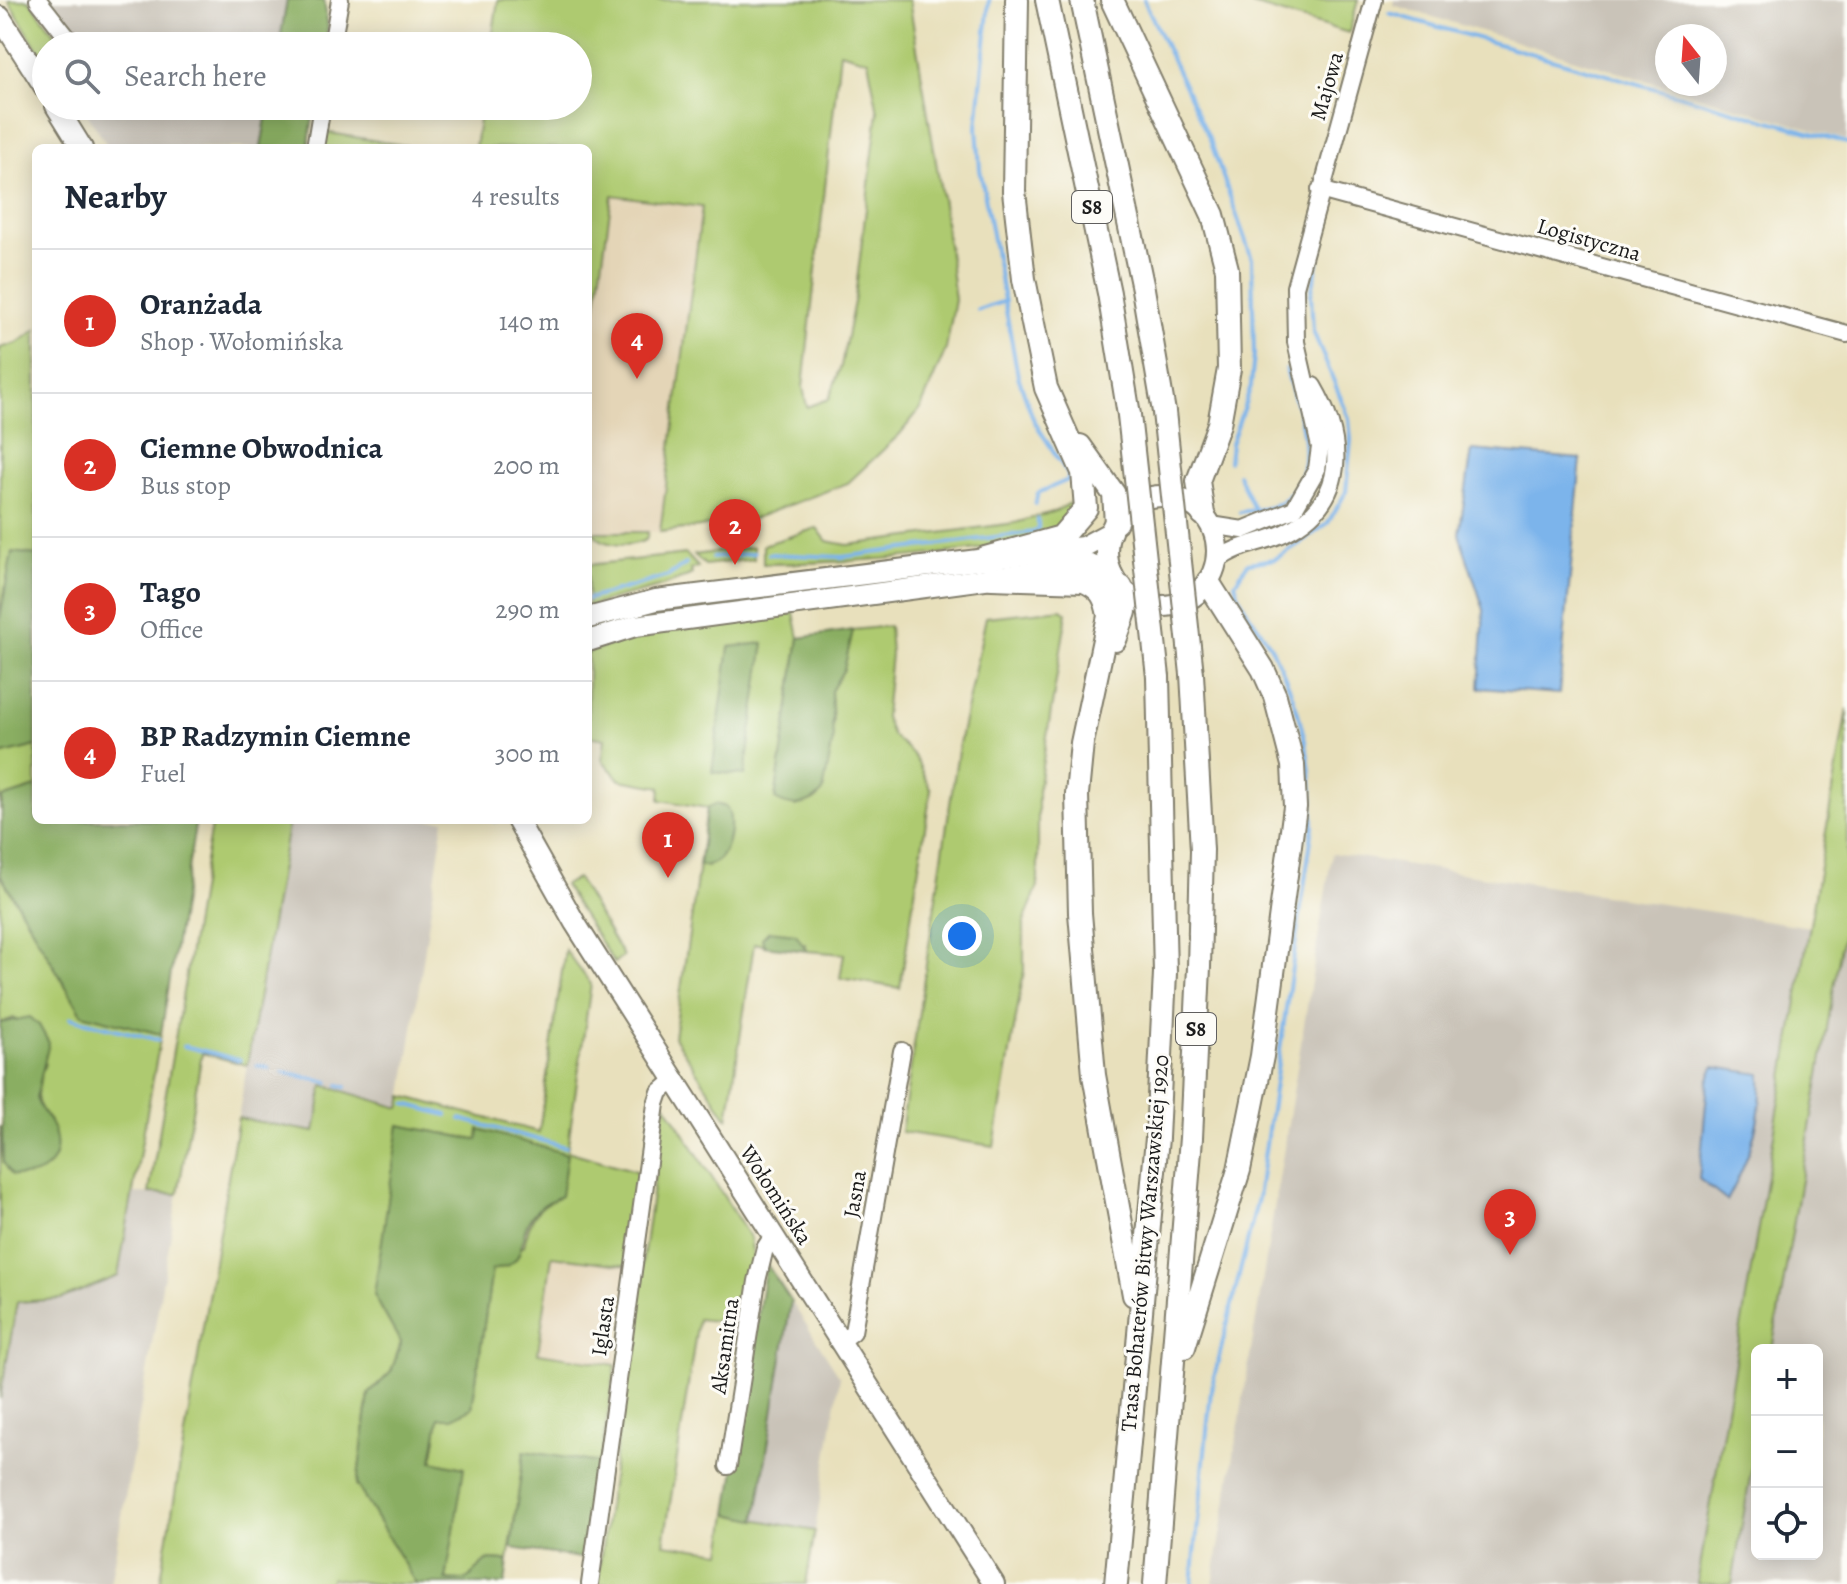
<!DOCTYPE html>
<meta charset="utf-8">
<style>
:root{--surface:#fff;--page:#f6f6f7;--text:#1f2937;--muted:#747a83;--line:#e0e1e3;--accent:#d93025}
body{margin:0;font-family:Alegreya,serif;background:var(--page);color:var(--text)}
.controls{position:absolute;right:24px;bottom:24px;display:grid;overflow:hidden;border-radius:12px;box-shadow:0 4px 20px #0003}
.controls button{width:72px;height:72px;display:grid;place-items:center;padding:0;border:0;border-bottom:2px solid var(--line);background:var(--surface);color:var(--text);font:40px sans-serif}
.compass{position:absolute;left:1655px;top:24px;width:72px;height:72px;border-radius:50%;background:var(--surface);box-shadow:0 4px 20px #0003;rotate:343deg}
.you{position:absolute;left:962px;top:936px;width:28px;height:28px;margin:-20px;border:6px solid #fff;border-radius:50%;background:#1a73e8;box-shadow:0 0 0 12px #1a73e833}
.badge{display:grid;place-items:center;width:52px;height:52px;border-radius:50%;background:var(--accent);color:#fff;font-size:26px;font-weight:700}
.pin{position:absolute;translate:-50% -66px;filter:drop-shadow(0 2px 4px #0008)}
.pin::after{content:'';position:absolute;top:42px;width:28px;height:24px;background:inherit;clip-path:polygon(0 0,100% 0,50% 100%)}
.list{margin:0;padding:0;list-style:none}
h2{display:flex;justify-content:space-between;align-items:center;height:104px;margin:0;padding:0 32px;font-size:34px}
h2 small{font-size:26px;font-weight:400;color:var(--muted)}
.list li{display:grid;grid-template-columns:52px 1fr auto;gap:24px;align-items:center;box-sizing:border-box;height:144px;padding:0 32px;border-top:2px solid var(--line)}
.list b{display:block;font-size:30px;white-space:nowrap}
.list p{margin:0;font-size:26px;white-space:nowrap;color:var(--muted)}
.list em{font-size:26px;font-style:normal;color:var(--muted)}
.icon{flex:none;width:44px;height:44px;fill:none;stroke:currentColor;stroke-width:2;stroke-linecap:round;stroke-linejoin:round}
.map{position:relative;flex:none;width:1847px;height:1584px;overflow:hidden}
.search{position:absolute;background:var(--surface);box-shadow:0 4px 20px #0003;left:32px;top:32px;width:560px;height:88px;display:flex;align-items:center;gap:20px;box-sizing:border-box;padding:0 28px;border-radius:44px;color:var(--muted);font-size:30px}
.panel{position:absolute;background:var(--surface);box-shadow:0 4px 20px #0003;left:32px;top:144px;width:560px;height:680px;border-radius:12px}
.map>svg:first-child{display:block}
.built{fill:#e4d5b7}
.industrial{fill:#c9c3b8;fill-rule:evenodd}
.green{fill:#aeca70;stroke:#657346;stroke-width:2;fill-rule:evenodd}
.forest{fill:#8aae62;stroke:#53653f;stroke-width:2}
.water{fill:#7bb4eb;stroke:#4c6884;stroke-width:2}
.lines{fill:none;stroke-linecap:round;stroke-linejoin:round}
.stream{stroke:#7bb4eb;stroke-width:4}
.minor-casing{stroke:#827e6c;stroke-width:20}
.major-casing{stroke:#827e6c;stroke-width:24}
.highway-casing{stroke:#827e6c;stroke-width:26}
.minor{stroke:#fff;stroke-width:16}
.major{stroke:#fff;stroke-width:20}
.highway{stroke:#fff;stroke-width:22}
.highway-bridge-casing{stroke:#827e6c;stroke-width:26;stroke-linecap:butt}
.highway-bridge{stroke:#fff;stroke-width:22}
.labels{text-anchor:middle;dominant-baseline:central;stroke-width:6;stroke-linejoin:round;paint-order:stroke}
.shield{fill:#fdfcf7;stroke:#605f5e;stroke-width:2}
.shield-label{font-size:20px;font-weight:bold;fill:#1c1c1c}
.street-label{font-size:22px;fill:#1c1c1c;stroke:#fdfcf7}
</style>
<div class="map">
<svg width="1847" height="1584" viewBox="0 0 1847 1584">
<rect width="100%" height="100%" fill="#fdfcf7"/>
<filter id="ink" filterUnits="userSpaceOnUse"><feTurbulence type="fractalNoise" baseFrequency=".0125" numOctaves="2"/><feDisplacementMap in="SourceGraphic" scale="16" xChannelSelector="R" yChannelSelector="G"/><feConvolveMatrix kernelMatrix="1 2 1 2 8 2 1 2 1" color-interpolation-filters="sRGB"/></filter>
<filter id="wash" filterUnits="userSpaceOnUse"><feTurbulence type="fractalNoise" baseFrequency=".006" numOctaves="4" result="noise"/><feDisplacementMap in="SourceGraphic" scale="32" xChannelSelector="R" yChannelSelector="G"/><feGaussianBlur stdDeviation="1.8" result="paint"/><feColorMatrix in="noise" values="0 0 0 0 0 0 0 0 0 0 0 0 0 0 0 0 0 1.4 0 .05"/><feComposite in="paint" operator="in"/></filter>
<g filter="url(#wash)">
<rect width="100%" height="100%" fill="#e8e0bc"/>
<g class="built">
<path d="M612 195 702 207 660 532H588V314L595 315Z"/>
<path d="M552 1256 629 1266 616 1365 538 1354Z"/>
</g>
<g class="industrial">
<path d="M50 0H287L279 46H90Z"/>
<path d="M1394 0H1847V140L1393 5ZM1667 36H1715V84H1667Z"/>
<path d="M82 106H268L261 148H109Z"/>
<path d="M289 820H444L401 1108 323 1086 315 1132 238 1118Z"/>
<path d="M1332 853 1810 927 1697 1584H1213Z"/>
<path d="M1847 911V1584H1732L1757 1436V1554H1817V1350H1772Z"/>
<path d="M133 1193 178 1194 110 1584H0V1399L17 1301 61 1299 118 1276Z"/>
<path d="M791 1301 840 1377 815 1531 756 1520Z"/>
</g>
<g class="green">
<path d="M8 0H29L64 46H46V63Z"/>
<path d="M498 0H909L943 204 955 300 946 349 921 408 900 434 848 483 747 521 660 532 702 207 612 195 595 315 588 314V148H475L481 106H578V46H491ZM840 52 868 60 878 112 855 297 841 366 829 399 807 407 803 387Z"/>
<path d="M1235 0H1358L1349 33Z"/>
<path d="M324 132 408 146 407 148H321Z"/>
<path d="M36 330V555L12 552 0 618V348L17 343Z"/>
<path d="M1079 498C1075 505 1071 519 1065 524 1030 555 816 564 763 564V545L817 528 827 541 848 545 1015 523 1056 511Z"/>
<path d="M593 532H648L646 540C630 547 603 548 593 532Z"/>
<path d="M753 547 754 559 705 565 694 555Z"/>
<path d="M1097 553V559L588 635 589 628 664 608Z"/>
<path d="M686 554 698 567 691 570 692 574C659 591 623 594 588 607V565Z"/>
<path d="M1062 609 1067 613 1038 791V886L1024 922V971L994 1146 901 1132 959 744 986 617Z"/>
<path d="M794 613 799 638 775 799 795 806 817 799 833 721 831 691 844 669 853 630 889 626 891 654 885 717 892 735 914 755 931 790 900 988 840 978 844 954 807 951 805 943 754 944 728 1119 674 1037 699 865 707 867 716 804 707 808 660 800 661 787 620 780 602 760 605 739 588 736V652L645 634Z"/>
<path d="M1847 709V911L1772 1350H1757V1436L1732 1584H1697Z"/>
<path d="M36 746V787L2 798 0 810V755Z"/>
<path d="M212 820H289L247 1065 202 1053 178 1194 149 1193Z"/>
<path d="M0 874 82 1014 161 1034 118 1276 61 1299 17 1302 0 1399V1126L3 1162 50 1121C32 1102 35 1087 45 1064L14 1018 0 1023Z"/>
<path d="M577 878 623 956 614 963 564 885Z"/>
<path d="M565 950 591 984 567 1151 643 1173 630 1234 629 1266 552 1256 538 1353 616 1365 600 1463 525 1452 508 1561 487 1560C472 1574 470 1584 446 1580L463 1468 432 1461 439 1418H452L472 1408 492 1269 524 1246C529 1220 535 1207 560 1196L479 1130 478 1140 399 1125 380 1306 401 1343 391 1372 369 1394 357 1485 416 1584H376L331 1578 330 1584H160L238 1118 315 1132 323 1085 400 1108 403 1096 539 1132Z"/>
<path d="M665 1103 750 1238 754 1261 743 1324 698 1319 664 1544 722 1552 728 1514 815 1531 806 1584H597Z"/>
</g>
<g class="forest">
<path d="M287 0H324L328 27 325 46H279Z"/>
<path d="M268 106H315L308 148H261Z"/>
<path d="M12 552 36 555V746L0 755V618Z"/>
<path d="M853 630 844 669 831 691 833 740 823 792C809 807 792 809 775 799L799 638Z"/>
<path d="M764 643 745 775 712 772 729 647Z"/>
<path d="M36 787V820H196L161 1034 82 1014 0 874 2 798Z"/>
<path d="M716 804 726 807C736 818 729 873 699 865L707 808Z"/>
<path d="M769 931 796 934 807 951 764 946 762 938Z"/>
<path d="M30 1017 39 1025 49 1043 36 1098C40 1111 50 1118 54 1131 64 1163 41 1180 12 1175L3 1162 0 1023Z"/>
<path d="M399 1125 478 1140 479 1129 567 1154 561 1196C549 1201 536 1208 530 1219 516 1242 530 1265 492 1270L472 1408 452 1418H439L432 1461 464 1468 446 1580C470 1584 472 1574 487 1560L508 1561 505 1584H416L357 1485 369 1394 391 1372 401 1343 374 1295Z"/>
<path d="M766 1263 791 1301 756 1520 728 1514Z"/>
<path d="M524 1451 600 1463 588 1559 511 1548Z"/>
</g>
<g class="water">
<path d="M1472 450 1581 459 1559 694 1479 688 1484 610 1459 534Z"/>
<path d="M1714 1067 1761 1074C1764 1119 1748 1162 1727 1201L1699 1179 1708 1081Z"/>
</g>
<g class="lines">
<g class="stream">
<path d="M989 0 977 127 980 169 1018 376 1034 421 1068 474V480L1038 493 1035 504"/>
<path d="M1144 0 1210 140 1252 259 1254 354 1251 386 1231 444 1229 461"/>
<path d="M1389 13 1847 143"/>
<path d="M978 310 1005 301"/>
<path d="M1238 474 1254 509"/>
<path d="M1240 512C1249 510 1262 510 1271 507 1327 483 1299 412 1286 370"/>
<path d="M769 554 842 557 1034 532 1038 529V519"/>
<path d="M712 558 754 553"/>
<path d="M588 599 668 576 686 564"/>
<path d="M494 820 495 821"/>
<path d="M71 1018 159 1040"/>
<path d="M184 1046 240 1060"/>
<path d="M257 1065 269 1068"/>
<path d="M283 1072 328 1082"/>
<path d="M339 1085 346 1087"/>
<path d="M406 1104 447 1115"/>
<path d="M460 1119 566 1147"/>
<path d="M1192 1584 1211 1390 1258 1198 1313 826C1313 759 1302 707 1271 647 1258 624 1241 609 1235 583L1248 563 1275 559 1302 542 1328 523 1346 492 1351 440 1349 418 1313 331 1311 295 1325 228"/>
</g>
</g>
</g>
<g filter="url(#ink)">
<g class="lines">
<defs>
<g id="minor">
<path d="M38 0 74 46"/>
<path d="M332 46 340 0"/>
<path d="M315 148 322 106"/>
<path d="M1320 190 1847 334"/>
<path d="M1211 525 1243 530 1294 509 1317 469 1320 447 1296 342 1295 287 1374 0"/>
<path d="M1217 561C1237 544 1261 544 1284 533 1350 501 1344 439 1313 386"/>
<path d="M842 1340 853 1332 902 1051"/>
<path d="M728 1466 757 1281 765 1248 774 1234"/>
<path d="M590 1584 656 1104 660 1092 674 1080"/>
</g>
<g id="major">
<path d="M0 17 46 89"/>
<path d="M56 106 82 148"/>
<circle cx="1162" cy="551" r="55"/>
<path d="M588 618 656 600 1083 547 1111 532"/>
<path d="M588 641 635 626 1090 565 1112 574"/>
<path d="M517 820 575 923 994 1584"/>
</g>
<g id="highway">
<path d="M1047 0 1109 293 1129 415"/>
<path d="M1082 0 1143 289 1164 412"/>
<path d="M1112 0 1213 215 1227 269 1229 369 1219 424 1198 481 1203 514"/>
<path d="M1080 446 1114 494 1116 522"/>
<path d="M985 558 1061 537 1086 508 1083 472 1046 388 1024 279 1014 191 1017 0"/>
<path d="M992 578 1084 581C1101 588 1106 597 1109 616L1082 743 1077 794 1080 913 1094 1075 1134 1295"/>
<path d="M1115 640 1125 612 1121 587"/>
<path d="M1184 1347 1239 1170 1262 1056 1295 807 1293 765 1275 696 1263 669 1208 582"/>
<path d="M1116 1584 1157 1138 1165 973 1158 677"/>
<path d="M1155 1584 1191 1138 1199 967 1202 850 1192 674"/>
</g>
</defs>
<use href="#minor" class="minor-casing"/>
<use href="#major" class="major-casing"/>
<use href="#highway" class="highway-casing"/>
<use href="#minor" class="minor"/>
<use href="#major" class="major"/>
<use href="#highway" class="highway"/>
<defs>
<g id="highway-bridge">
<path d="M1164 412 1192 674"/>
<path d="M1129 415 1158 677"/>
</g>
</defs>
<use href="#highway-bridge" class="highway-bridge-casing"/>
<use href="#highway-bridge" class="highway-bridge"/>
</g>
</g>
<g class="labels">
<g class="shield">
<rect x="1072" y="191" width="40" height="32" rx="6"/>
<rect x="1176" y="1013" width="40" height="32" rx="6"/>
</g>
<g class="shield-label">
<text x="1092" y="207">S8</text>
<text x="1196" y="1029">S8</text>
</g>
<g class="street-label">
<text transform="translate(1327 86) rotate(-74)">Majowa</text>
<text transform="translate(1589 240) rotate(16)">Logistyczna</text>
<text transform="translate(855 1194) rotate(-80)">Jasna</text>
<text transform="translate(776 1195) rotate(57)">Wołomińska</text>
<text transform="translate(1145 1243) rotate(-85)">Trasa Bohaterów Bitwy Warszawskiej 1920</text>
<text transform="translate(603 1326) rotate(-82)">Iglasta</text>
<text transform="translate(725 1346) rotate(-82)">Aksamitna</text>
</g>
</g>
</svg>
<div class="controls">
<button>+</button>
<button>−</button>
<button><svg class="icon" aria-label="locate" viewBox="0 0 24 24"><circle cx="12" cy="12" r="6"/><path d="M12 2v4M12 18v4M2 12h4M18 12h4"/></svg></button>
</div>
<svg class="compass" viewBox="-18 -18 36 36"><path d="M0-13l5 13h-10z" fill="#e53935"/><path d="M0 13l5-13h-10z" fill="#747a83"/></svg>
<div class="you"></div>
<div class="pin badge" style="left:668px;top:878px">1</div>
<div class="pin badge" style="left:735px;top:565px">2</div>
<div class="pin badge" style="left:1510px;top:1255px">3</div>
<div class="pin badge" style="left:637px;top:379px">4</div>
<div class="search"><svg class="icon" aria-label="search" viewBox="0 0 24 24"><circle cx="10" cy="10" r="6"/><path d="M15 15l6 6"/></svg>Search here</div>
<section class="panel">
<h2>Nearby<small>4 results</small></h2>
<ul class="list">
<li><span class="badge">1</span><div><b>Oranżada</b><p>Shop · Wołomińska</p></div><em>140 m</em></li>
<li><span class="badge">2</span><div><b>Ciemne Obwodnica</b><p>Bus stop</p></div><em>200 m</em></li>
<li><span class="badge">3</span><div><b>Tago</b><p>Office</p></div><em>290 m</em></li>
<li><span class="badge">4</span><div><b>BP Radzymin Ciemne</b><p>Fuel</p></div><em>300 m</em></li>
</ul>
</section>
</div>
